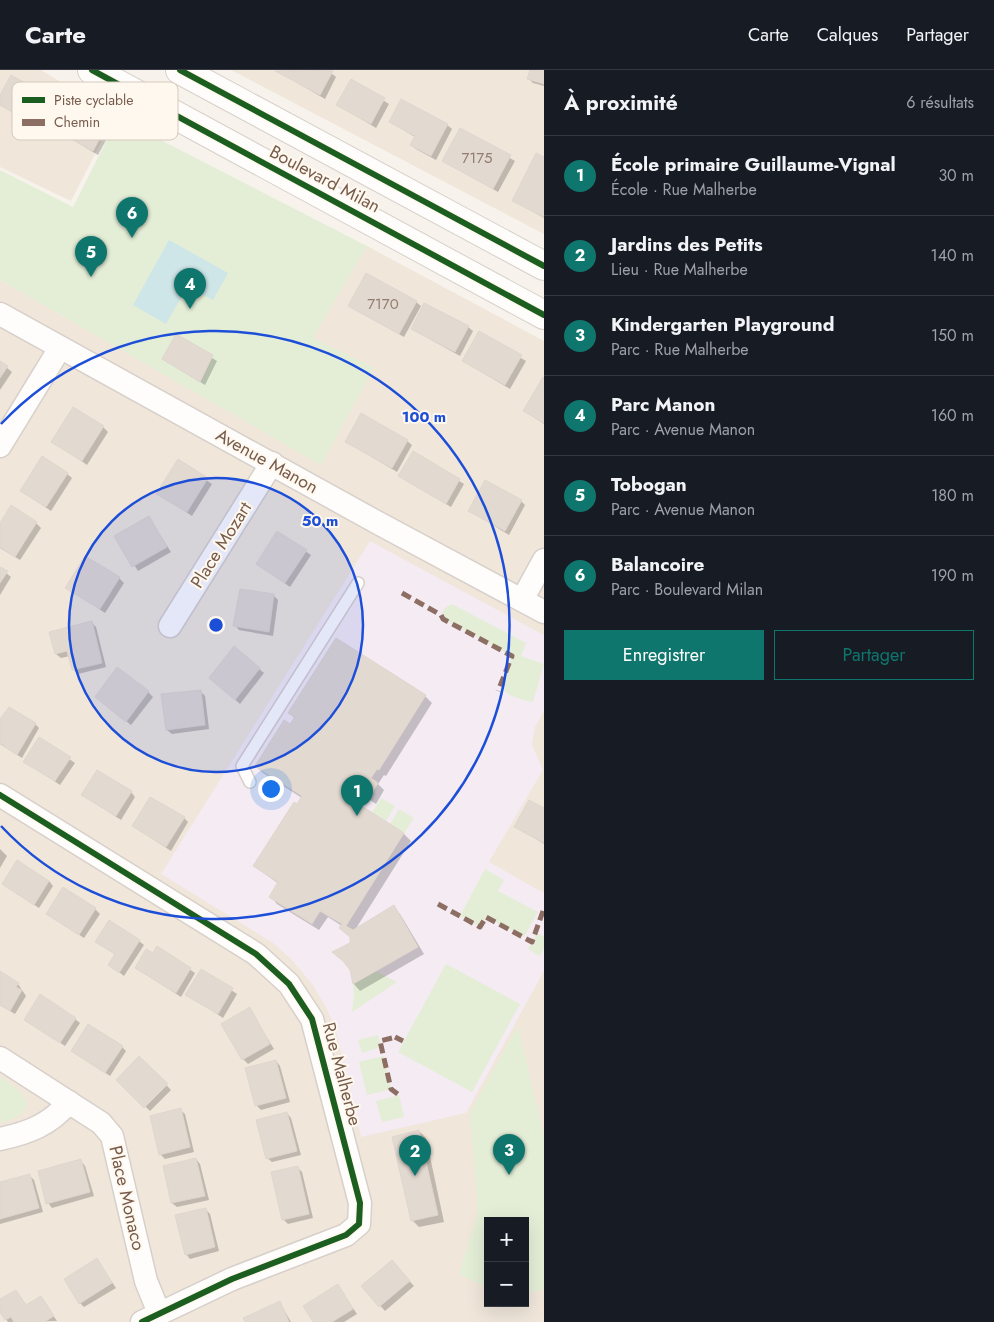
<!DOCTYPE html>
<html lang="fr">
<meta charset="utf-8">
<style>
:root{--surface:#171b24;--page:#20242c;--text:#f1f3f6;--muted:#9ea1a6;--line:#363941;--accent:#0f766e}
body{margin:0;font-family:Jost,sans-serif;background:var(--page);color:var(--text)}
.controls{position:absolute;right:15px;bottom:15px;display:grid;overflow:hidden;border-radius:0px;box-shadow:0 5px 20px #0002}
.controls button{width:45px;height:45px;display:grid;place-items:center;padding:0;border:0;border-bottom:1px solid var(--line);background:var(--surface);color:var(--text);font:25px sans-serif}
.you{position:absolute;left:270px;top:718px;width:18px;height:18px;margin:-12px;border:4px solid #fff;border-radius:50%;background:#1a73e8;box-shadow:0 0 0 8px #1a73e833}
.badge{display:grid;place-items:center;width:32px;height:32px;border-radius:50%;background:var(--accent);color:#fff;font-size:16px;font-weight:700}
.pin{position:absolute;translate:-50% -41px;filter:drop-shadow(0 1px 2px #0008)}
.pin::after{content:'';position:absolute;top:26px;width:18px;height:15px;background:inherit;clip-path:polygon(0 0,100% 0,50% 100%)}
.list{margin:0;padding:0;list-style:none}
h2{display:flex;justify-content:space-between;align-items:center;height:65px;margin:0;padding:0 20px;font-size:21px}
h2 small{font-size:16px;font-weight:400;color:var(--muted)}
.list li{display:grid;grid-template-columns:32px 1fr auto;gap:15px;align-items:center;box-sizing:border-box;height:80px;padding:0 20px;border-top:1px solid var(--line)}
.list b{display:block;font-size:19px;white-space:nowrap}
.list p{margin:0;font-size:16px;white-space:nowrap;color:var(--muted)}
.list em{font-size:16px;font-style:normal;color:var(--muted)}
.actions{display:flex;gap:10px;padding:15px 20px}
.actions a{flex:1;padding:11px 0;border:1px solid var(--accent);border-radius:0px;text-align:center;font-size:18px;color:var(--accent)}
.actions .main{background:var(--accent);color:#fff}
.map{position:relative;flex:none;width:544px;height:1252px;overflow:hidden}
header{display:flex;align-items:center;gap:30px;box-sizing:border-box;height:70px;padding:0 25px;background:var(--surface);border-bottom:1px solid var(--line)}
header strong{font-size:24px}
nav{display:flex;gap:28px;margin-inline-start:auto;font-size:18px}
main{display:flex}
aside{flex:1;background:var(--surface)}
.map>svg:first-child{display:block}
.residential{fill:#f0e6da;fill-rule:evenodd}
.education{fill:#f4ebf3}
.green{fill:#e4eed7}
.water{fill:#cee6e8}
.shadow{fill:#0003}
.building{fill:#e2d9d1;stroke:#e0d6ce}
.lines{fill:none;stroke-linecap:round;stroke-linejoin:round}
.service-casing{stroke:#d7d0ca;stroke-width:14}
.minor-casing{stroke:#d7d0ca;stroke-width:25}
.secondary-casing{stroke:#d7d0c8;stroke-width:30}
.service{stroke:#fefdfc;stroke-width:11}
.minor{stroke:#fefdfc;stroke-width:22}
.secondary{stroke:#fefdfc;stroke-width:28}
.quiet{stroke:#8d6e63;stroke-width:5;stroke-dasharray:10 5;stroke-linecap:butt}
.cycleway-casing{stroke:#fff8ee;stroke-width:9}
.cycleway{stroke:#1b5e20;stroke-width:6}
.ring{fill:none;stroke:#1d4ed8;stroke-width:2.5}
.labels{text-anchor:middle;dominant-baseline:central;stroke-width:4;stroke-linejoin:round;paint-order:stroke}
.number-label{font-size:15px;fill:#937d70}
.street-label{font-size:18px;fill:#765b4c;stroke:#fff8ee}
.key{fill:#fff8ee;stroke:#d6c9bd;stroke-width:1}
.key-label{font-size:14px;fill:#765b4c}
.centre{fill:#1d4ed8;stroke:#fff8ee;stroke-width:2.5}
.ring-label{font-size:15px;text-anchor:middle;font-weight:bold;fill:#1d4ed8;stroke:#fff8ee;stroke-width:4;stroke-linejoin:round;paint-order:stroke}
</style>
<header>
<strong>Carte</strong>
<nav><a>Carte</a><a>Calques</a><a>Partager</a></nav>
</header>
<main>
<div class="map">
<svg width="544" height="1252" viewBox="0 0 544 1252">
<rect width="100%" height="100%" fill="#f7f3ec"/>
<g class="residential">
<path d="M0 0H41L115 45 71 131 0 97Z"/>
<path d="M231 0H544V164Z"/>
<path d="M367 176 544 271V1252H0V210L320 394 312 268ZM488 1151H525V1233H488Z"/>
</g>
<path class="education" d="M370 471 544 565V641L535 657 532 675 543 700 489 792 544 823V901L466 1043 361 1067 335 958 326 937 312 914 291 889 273 873 161 804Z"/>
<g class="green">
<path d="M118 48 367 176 313 268 374 298 321 395 0 210V100L73 137Z"/>
<path d="M452 534 526 573 521 586 544 594 533 632C493 623 502 620 512 586L443 549 441 545 445 538Z"/>
<path d="M381 728 395 736 386 751 372 743Z"/>
<path d="M399 739 414 748 404 763 390 754Z"/>
<path d="M485 799 504 810 498 821 538 842 524 867 486 847 480 857 460 846Z"/>
<path d="M537 863 544 867V878L540 886 528 879Z"/>
<path d="M446 894 520 934 472 1022 398 982Z"/>
<path d="M375 901 397 912 352 942 354 924 353 914Z"/>
<path d="M518 956 544 1067V1219L525 1224V1151H488V1218L459 1204 478 1142 470 1043Z"/>
<path d="M378 965 381 977 362 983 358 970Z"/>
<path d="M384 986 391 1019 367 1025 359 992Z"/>
<path d="M0 1007C27 1023 42 1042 0 1053Z"/>
<path d="M399 1025 404 1047 382 1052 376 1031Z"/>
</g>
<path class="water" d="M169 170 228 203 213 230 187 217 166 254 133 235Z"/>
<g class="shadow">
<path d="M327 0 336 7 325 29 277 1Z"/>
<path d="M531 0H544V16L533 13 529 9Z"/>
<path d="M11 7 53 32 39 58 0 35V27Z"/>
<path d="M352 11 389 34 376 58 338 35Z"/>
<path d="M390 52 447 55 452 59 436 90 416 79 411 75 415 67Z"/>
<path d="M106 56 111 61 98 85 65 65Z"/>
<path d="M461 60 515 91 498 122 444 91Z"/>
<path d="M536 85 544 89V148L514 131Z"/>
<path d="M416 232 421 236 404 267 349 236Z"/>
<path d="M468 257 473 261 460 286 412 259Z"/>
<path d="M479 263 526 291 510 319 463 291Z"/>
<path d="M176 266 217 291 205 315 163 289Z"/>
<path d="M0 292 12 302 0 320Z"/>
<path d="M543 309H544V354L525 341Z"/>
<path d="M103 357 108 362 87 395 53 371Z"/>
<path d="M407 371 412 375 397 402 347 372Z"/>
<path d="M413 383 464 414 451 437 400 406Z"/>
<path d="M178 391 212 414 192 446 158 423Z"/>
<path d="M67 404 72 408 51 441 22 421Z"/>
<path d="M521 431 525 435 509 465 470 441Z"/>
<path d="M149 448 171 482 138 501 116 467Z"/>
<path d="M36 453 41 458 20 490 0 478V456Z"/>
<path d="M277 462 311 485 290 517 258 494Z"/>
<path d="M0 498 11 507 0 525Z"/>
<path d="M119 508 124 513 105 543 67 517Z"/>
<path d="M273 525 278 530 273 566 239 560 235 555Z"/>
<path d="M91 552 96 557 106 597 78 604 74 600 70 586 61 588 56 584Z"/>
<path d="M234 578 264 603 240 634 215 612Z"/>
<path d="M200 621 205 626 209 659 172 664 167 660Z"/>
<path d="M148 622 153 627 131 655 96 627Z"/>
<path d="M425 626 432 633 386 706 384 705 378 714 384 720 376 734 367 728 361 737 404 764 411 771 355 860 393 837 400 844 424 884 360 921 354 914 351 900V868L342 856 328 847 319 860 277 834 271 827 279 814 254 796 302 728 263 703 256 696 291 656 295 649 290 643Z"/>
<path d="M0 651 35 654 39 658 22 688 0 674Z"/>
<path d="M39 668 75 693 60 715 25 691Z"/>
<path d="M131 722 135 727 121 750 83 725Z"/>
<path d="M529 732 544 740V774L516 757Z"/>
<path d="M184 748 188 752 171 781 133 756Z"/>
<path d="M0 779 7 786 0 798Z"/>
<path d="M49 811 53 816 39 838 3 814Z"/>
<path d="M95 839 100 844 84 868 47 844Z"/>
<path d="M139 871 144 875 124 906 110 895 116 885 97 872Z"/>
<path d="M157 878 195 903 181 927 136 898 153 885Z"/>
<path d="M201 900 237 924 223 948 187 924Z"/>
<path d="M0 903 18 914 26 926 15 944 0 935Z"/>
<path d="M249 939 274 979 248 994 243 989Z"/>
<path d="M25 949H75L80 953 65 976Z"/>
<path d="M122 977 126 981 110 1006 73 981Z"/>
<path d="M140 988 171 1020 150 1041 118 1010Z"/>
<path d="M276 991 280 996 290 1032 261 1040 256 1035Z"/>
<path d="M180 1040 185 1044 194 1082 165 1089 160 1084Z"/>
<path d="M287 1043 291 1048 301 1085 272 1092 267 1088Z"/>
<path d="M419 1061 426 1068 444 1152 419 1157 412 1150Z"/>
<path d="M196 1089 200 1094 209 1130 177 1137 172 1133 164 1097Z"/>
<path d="M81 1091 85 1096 94 1126 52 1138 48 1133Z"/>
<path d="M297 1097 302 1102 313 1148 288 1154 283 1149Z"/>
<path d="M29 1105 34 1110 43 1142 0 1154V1113Z"/>
<path d="M205 1139 210 1144 219 1181 190 1189 186 1184Z"/>
<path d="M97 1190 116 1218 84 1237 80 1233Z"/>
<path d="M396 1196 414 1216 385 1241 363 1216Z"/>
<path d="M338 1216 357 1244 344 1252H315Z"/>
<path d="M16 1221 27 1236 41 1227 57 1251 8 1252 0 1240V1231Z"/>
<path d="M280 1233 291 1252H247Z"/>
</g>
<g class="building">
<path d="M330 0 333 1 320 25 275 1Z"/>
<path d="M530 0H544V14L527 9Z"/>
<path d="M11 5 49 26 34 54 0 35V25Z"/>
<path d="M351 9 385 28 371 54 336 35Z"/>
<path d="M401 29 448 54 431 86 410 75 415 66 389 52Z"/>
<path d="M78 40 107 55 93 81 64 65Z"/>
<path d="M460 58 511 85 493 119 442 91Z"/>
<path d="M536 83 544 87V147L512 131Z"/>
<path d="M366 203 417 231 399 264 348 236Z"/>
<path d="M424 233 469 256 455 282 411 259Z"/>
<path d="M479 261 522 285 505 315 462 291Z"/>
<path d="M176 264 213 285 200 312 162 289Z"/>
<path d="M0 291 8 296 0 308Z"/>
<path d="M543 307 544 308V353L523 341Z"/>
<path d="M73 337 104 356 82 391 51 372Z"/>
<path d="M361 343 408 370 392 398 345 372Z"/>
<path d="M413 381 460 409 446 434 398 406Z"/>
<path d="M42 386 68 403 46 437 20 421Z"/>
<path d="M178 389 208 408 187 442 156 424Z"/>
<path d="M485 410 522 430 505 461 468 441Z"/>
<path d="M11 435 37 452 15 487 0 477V453Z"/>
<path d="M149 446 167 477 132 497 114 466Z"/>
<path d="M277 461 307 480 285 513 256 494Z"/>
<path d="M85 486 120 507 100 539 65 518Z"/>
<path d="M0 497 8 501 0 513Z"/>
<path d="M240 519 274 524 269 562 233 556Z"/>
<path d="M92 551 102 593 72 600 67 581 55 584 49 562Z"/>
<path d="M336 568 426 625 379 700 377 699 371 708 378 713 369 728 360 722 354 731 404 763 346 856 353 860 394 835 418 877 353 914 350 900 343 891 332 882 350 873V867L339 858 342 854 320 841 312 854 269 827 278 812 253 796 294 732 297 734 302 726 255 696 284 650 290 654 295 647 288 643Z"/>
<path d="M234 576 260 598 235 630 209 608Z"/>
<path d="M117 597 149 621 126 652 95 627Z"/>
<path d="M201 620 205 655 166 660 161 624Z"/>
<path d="M9 637 36 653 17 685 0 673V649Z"/>
<path d="M39 667 71 687 55 711 23 692Z"/>
<path d="M97 700 132 721 116 746 81 725Z"/>
<path d="M150 727 185 747 166 777 132 756Z"/>
<path d="M529 730 544 738V773L514 757Z"/>
<path d="M17 790 49 811 34 835 2 814Z"/>
<path d="M63 817 96 838 79 865 46 844Z"/>
<path d="M109 850 140 870 119 903 108 895 115 884 95 872Z"/>
<path d="M157 876 191 898 176 923 135 898 146 879 153 883Z"/>
<path d="M201 899 233 918 218 944 185 925Z"/>
<path d="M0 901 19 913 16 917 22 920 10 941 0 935Z"/>
<path d="M40 924 76 948 60 973 24 950Z"/>
<path d="M250 937 270 974 242 990 221 954Z"/>
<path d="M88 954 123 976 105 1003 71 981Z"/>
<path d="M139 986 168 1014 144 1038 116 1010Z"/>
<path d="M276 990 286 1028 255 1036 245 998Z"/>
<path d="M181 1038 190 1077 159 1085 150 1046Z"/>
<path d="M287 1042 297 1081 266 1089 256 1050Z"/>
<path d="M419 1060 438 1145 411 1151 392 1067Z"/>
<path d="M196 1088 205 1126 171 1133 163 1096Z"/>
<path d="M81 1089 90 1122 46 1134 38 1101Z"/>
<path d="M298 1096 309 1144 282 1150 271 1102Z"/>
<path d="M30 1104 39 1138 0 1149V1112Z"/>
<path d="M206 1138 215 1177 185 1185 175 1145Z"/>
<path d="M97 1188 112 1213 79 1234 64 1209Z"/>
<path d="M392 1190 410 1211 379 1237 361 1216Z"/>
<path d="M338 1214 353 1239 332 1252H313L303 1236Z"/>
<path d="M16 1220 26 1235 41 1226 54 1246 44 1252H14L11 1247 5 1250 0 1242V1229Z"/>
<path d="M280 1231 289 1252H245L243 1248Z"/>
</g>
<g class="lines">
<defs>
<path id="service" d="M250 712 242 696 358 513"/>
<g id="minor">
<path d="M0 244 380 454 544 542"/>
<path d="M0 376 60 278"/>
<path d="M522 530 544 490"/>
<path d="M170 556 272 393"/>
<path d="M0 725 256 884 289 914 312 949 360 1133 359 1154 346 1165 232 1209 142 1252"/>
<path d="M0 988 101 1053 112 1066 146 1211 159 1243"/>
<path d="M0 1069C28 1063 50 1055 69 1032"/>
</g>
<g id="secondary">
<path d="M92 0 544 245"/>
<path d="M180 0 544 196"/>
</g>
</defs>
<use href="#service" class="service-casing"/>
<use href="#minor" class="minor-casing"/>
<use href="#secondary" class="secondary-casing"/>
<use href="#service" class="service"/>
<use href="#minor" class="minor"/>
<use href="#secondary" class="secondary"/>
<g class="quiet">
<path d="M402 523 441 545 443 549 512 586 498 621"/>
<path d="M438 834 480 857 486 847 532 872 543 841"/>
<path d="M395 967 403 971"/>
<path d="M392 968 380 971 391 1019 399 1025"/>
</g>
<defs>
<g id="cycleway">
<path d="M92 0 544 245"/>
<path d="M180 0 544 196"/>
<path d="M0 725 256 884 289 914 312 949 360 1133 359 1154 346 1165 232 1209 142 1252"/>
</g>
</defs>
<use href="#cycleway" class="cycleway-casing"/>
<use href="#cycleway" class="cycleway"/>
</g>
<circle cx="216" cy="555" r="147" fill="#1d4ed8" fill-opacity=".12"/>
<g class="ring">
<circle cx="216" cy="555" r="147"/>
<path d="M1 354A294 294 0 1 1 1 756"/>
</g>
<g class="labels">
<g class="number-label">
<text x="477" y="88">7175</text>
<text x="383" y="234">7170</text>
</g>
<g class="street-label">
<text transform="translate(325 109) rotate(28)">Boulevard Milan</text>
<text transform="translate(267 391) rotate(29)">Avenue Manon</text>
<text transform="translate(221 475) rotate(-58)">Place Mozart</text>
<text transform="translate(342 1004) rotate(75)">Rue Malherbe</text>
<text transform="translate(127 1128) rotate(77)">Place Monaco</text>
</g>
</g>
<rect x="12" y="12" width="166" height="58" rx="8" class="key"/>
<rect x="22" y="27" width="23" height="6" fill="#1b5e20"/>
<rect x="22" y="49" width="23" height="7" fill="#8d6e63"/>
<g class="key-label">
<text x="54" y="35">Piste cyclable</text>
<text x="54" y="57">Chemin</text>
</g>
<circle cx="216" cy="555" r="8" class="centre"/>
<g class="ring-label">
<text x="424" y="352">100 m</text>
<text x="320" y="456">50 m</text>
</g>
</svg>
<div class="controls">
<button>+</button>
<button>−</button>
</div>
<div class="you"></div>
<div class="pin badge" style="left:357px;top:746px">1</div>
<div class="pin badge" style="left:415px;top:1106px">2</div>
<div class="pin badge" style="left:509px;top:1105px">3</div>
<div class="pin badge" style="left:190px;top:239px">4</div>
<div class="pin badge" style="left:91px;top:207px">5</div>
<div class="pin badge" style="left:132px;top:168px">6</div>
</div>
<aside>
<h2>À proximité<small>6 résultats</small></h2>
<ul class="list">
<li><span class="badge">1</span><div><b>École primaire Guillaume-Vignal</b><p>École · Rue Malherbe</p></div><em>30 m</em></li>
<li><span class="badge">2</span><div><b>Jardins des Petits</b><p>Lieu · Rue Malherbe</p></div><em>140 m</em></li>
<li><span class="badge">3</span><div><b>Kindergarten Playground</b><p>Parc · Rue Malherbe</p></div><em>150 m</em></li>
<li><span class="badge">4</span><div><b>Parc Manon</b><p>Parc · Avenue Manon</p></div><em>160 m</em></li>
<li><span class="badge">5</span><div><b>Tobogan</b><p>Parc · Avenue Manon</p></div><em>180 m</em></li>
<li><span class="badge">6</span><div><b>Balancoire</b><p>Parc · Boulevard Milan</p></div><em>190 m</em></li>
</ul>
<div class="actions"><a class="main">Enregistrer</a><a>Partager</a></div>
</aside>
</main>
